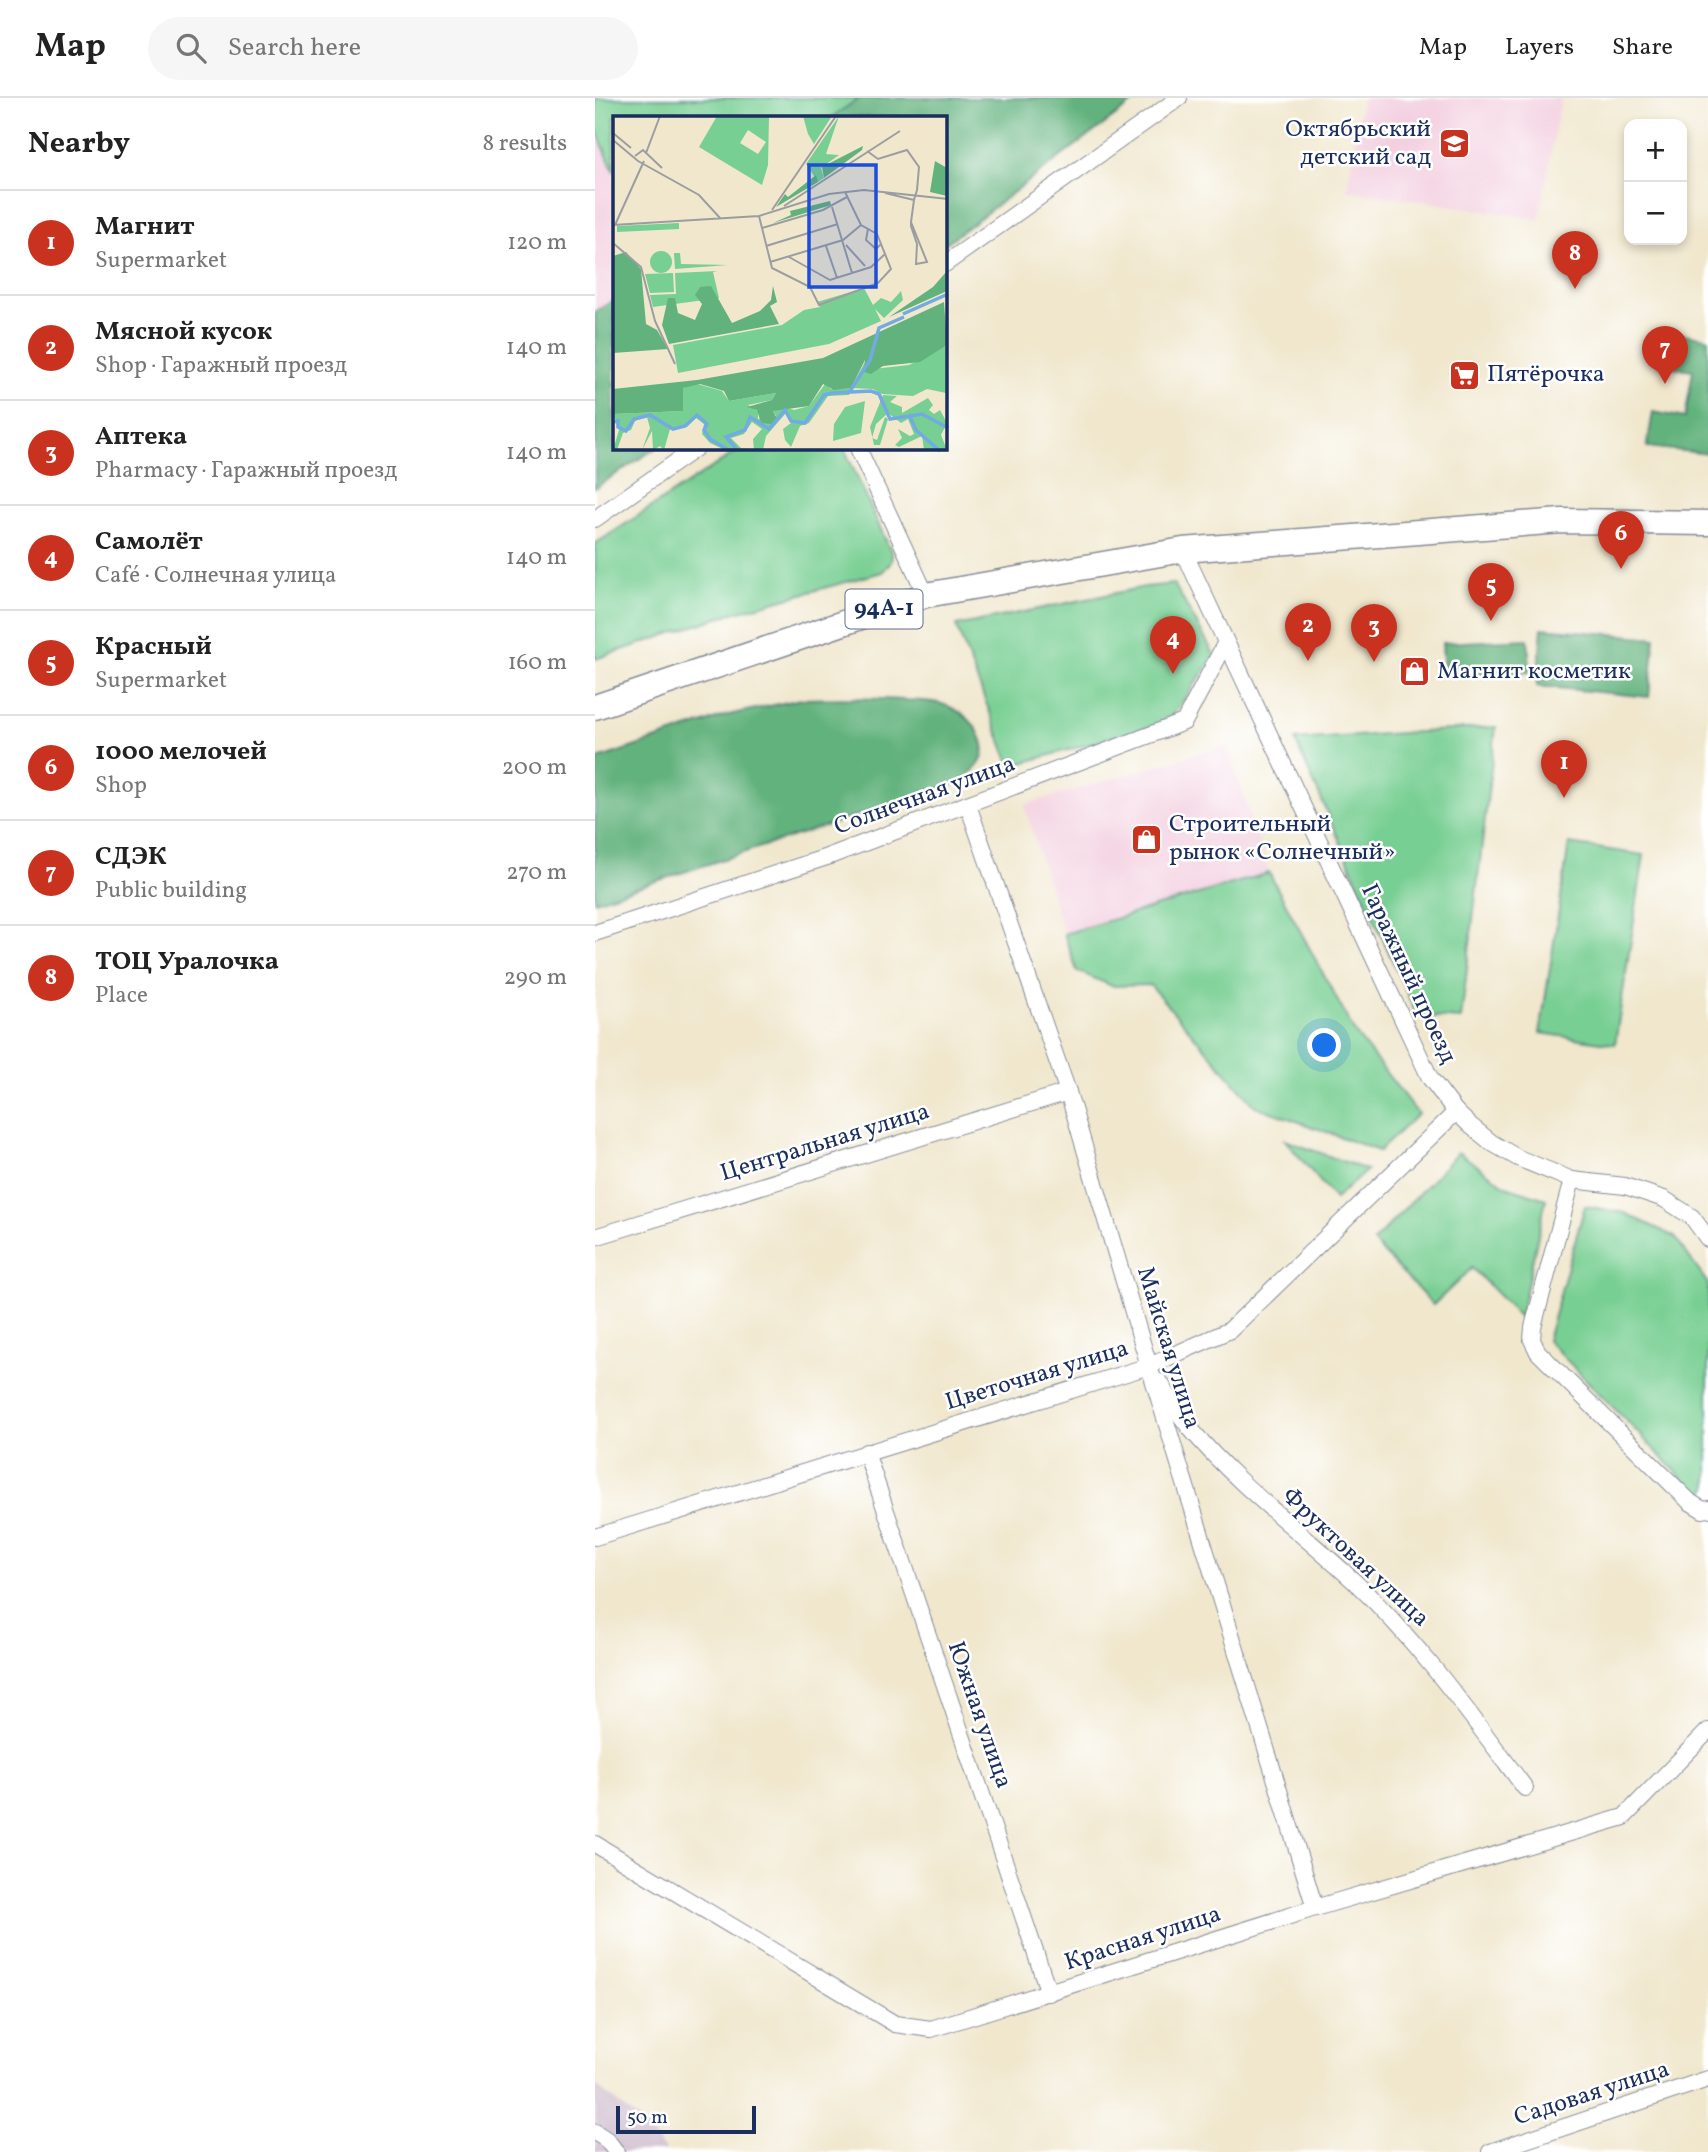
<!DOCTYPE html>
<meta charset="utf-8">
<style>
:root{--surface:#fff;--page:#f6f6f6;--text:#222;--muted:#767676;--line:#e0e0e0;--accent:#c8321e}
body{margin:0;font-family:Vollkorn,serif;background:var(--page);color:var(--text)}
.controls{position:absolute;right:21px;top:21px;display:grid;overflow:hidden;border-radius:14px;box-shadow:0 4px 10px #0003}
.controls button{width:63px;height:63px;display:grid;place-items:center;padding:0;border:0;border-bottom:2px solid var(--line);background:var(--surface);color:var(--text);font:35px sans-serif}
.scale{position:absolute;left:21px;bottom:18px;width:140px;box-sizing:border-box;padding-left:7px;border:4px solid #1b2f5e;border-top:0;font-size:19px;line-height:24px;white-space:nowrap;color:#1b2f5e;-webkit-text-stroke:5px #fff;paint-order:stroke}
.you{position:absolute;left:730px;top:948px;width:24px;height:24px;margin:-18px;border:5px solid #fff;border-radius:50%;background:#1a73e8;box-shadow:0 0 0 10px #1a73e833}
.badge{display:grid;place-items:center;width:46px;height:46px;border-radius:50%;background:var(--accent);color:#fff;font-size:23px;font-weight:700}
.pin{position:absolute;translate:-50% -58px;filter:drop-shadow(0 2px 4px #0008)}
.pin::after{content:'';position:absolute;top:37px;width:24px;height:21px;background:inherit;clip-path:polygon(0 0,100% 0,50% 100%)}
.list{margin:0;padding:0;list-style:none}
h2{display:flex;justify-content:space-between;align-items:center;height:91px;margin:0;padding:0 28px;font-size:30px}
h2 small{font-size:23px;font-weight:400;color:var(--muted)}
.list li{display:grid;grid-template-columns:46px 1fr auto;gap:21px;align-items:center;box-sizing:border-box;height:105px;padding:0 28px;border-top:2px solid var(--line)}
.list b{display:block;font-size:26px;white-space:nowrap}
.list p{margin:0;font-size:23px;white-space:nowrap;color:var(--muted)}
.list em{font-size:23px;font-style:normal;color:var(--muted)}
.icon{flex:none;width:38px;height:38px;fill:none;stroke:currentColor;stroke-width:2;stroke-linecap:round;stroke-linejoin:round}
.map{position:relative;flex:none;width:1113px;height:2054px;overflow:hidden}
header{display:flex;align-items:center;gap:42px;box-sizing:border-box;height:98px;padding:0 35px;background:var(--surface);border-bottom:2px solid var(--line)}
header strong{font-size:33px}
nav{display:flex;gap:38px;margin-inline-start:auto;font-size:24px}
.search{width:490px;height:63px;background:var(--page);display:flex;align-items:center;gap:18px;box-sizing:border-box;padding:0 24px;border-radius:38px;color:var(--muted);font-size:26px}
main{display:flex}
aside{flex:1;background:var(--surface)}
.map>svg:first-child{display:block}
.built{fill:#f3cfdf}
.industrial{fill:#cfbdce}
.green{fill:#78cf93;stroke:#4a7f78;stroke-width:2}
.forest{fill:#62b27d;stroke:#3e706e;stroke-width:2}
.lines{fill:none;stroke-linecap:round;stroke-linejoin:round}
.minor-casing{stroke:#868b96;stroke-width:18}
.primary-casing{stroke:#868b96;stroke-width:27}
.minor{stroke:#fff;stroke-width:16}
.primary{stroke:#fff;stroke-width:24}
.labels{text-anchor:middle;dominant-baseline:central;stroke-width:5;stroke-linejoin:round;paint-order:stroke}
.shield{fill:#fff;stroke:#5f6d8e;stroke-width:2}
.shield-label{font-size:23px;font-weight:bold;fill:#1b2f5e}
.poi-label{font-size:24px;fill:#1b2f5e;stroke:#fff;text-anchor:start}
.street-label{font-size:24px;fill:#1b2f5e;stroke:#fff}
.inset-river{fill:none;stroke:#72abe2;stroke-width:3.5}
.inset-road{fill:none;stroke:#9b9da1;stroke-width:2}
.view{fill:#1d4ed8;fill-opacity:0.15;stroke:#1d4ed8;stroke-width:3.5}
.inset-edge{fill:none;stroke:#1b2f5e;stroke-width:3.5}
</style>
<header>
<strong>Map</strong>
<div class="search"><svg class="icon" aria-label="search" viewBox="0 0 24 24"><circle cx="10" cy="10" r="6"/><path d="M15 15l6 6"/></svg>Search here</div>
<nav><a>Map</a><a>Layers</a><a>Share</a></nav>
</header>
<main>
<aside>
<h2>Nearby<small>8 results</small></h2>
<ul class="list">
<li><span class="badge">1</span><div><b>Магнит</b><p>Supermarket</p></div><em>120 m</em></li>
<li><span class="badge">2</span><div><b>Мясной кусок</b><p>Shop · Гаражный проезд</p></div><em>140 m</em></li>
<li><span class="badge">3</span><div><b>Аптека</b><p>Pharmacy · Гаражный проезд</p></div><em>140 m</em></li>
<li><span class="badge">4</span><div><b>Самолёт</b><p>Café · Солнечная улица</p></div><em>140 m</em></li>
<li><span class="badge">5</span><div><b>Красный</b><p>Supermarket</p></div><em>160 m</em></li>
<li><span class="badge">6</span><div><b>1000 мелочей</b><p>Shop</p></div><em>200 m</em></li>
<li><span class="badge">7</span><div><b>СДЭК</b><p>Public building</p></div><em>270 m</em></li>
<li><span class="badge">8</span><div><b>ТОЦ Уралочка</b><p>Place</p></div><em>290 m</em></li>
</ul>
</aside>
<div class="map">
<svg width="1113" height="2054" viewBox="0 0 1113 2054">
<rect width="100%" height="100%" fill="#fff"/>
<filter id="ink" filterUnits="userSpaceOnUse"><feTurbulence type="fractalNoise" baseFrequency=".0143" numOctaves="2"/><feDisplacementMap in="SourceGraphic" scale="14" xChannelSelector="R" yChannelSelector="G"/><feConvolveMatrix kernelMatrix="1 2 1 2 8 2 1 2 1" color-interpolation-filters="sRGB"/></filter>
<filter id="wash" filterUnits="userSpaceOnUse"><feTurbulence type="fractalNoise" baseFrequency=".00686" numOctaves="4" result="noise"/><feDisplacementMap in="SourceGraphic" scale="28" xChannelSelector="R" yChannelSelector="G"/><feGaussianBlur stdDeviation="1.57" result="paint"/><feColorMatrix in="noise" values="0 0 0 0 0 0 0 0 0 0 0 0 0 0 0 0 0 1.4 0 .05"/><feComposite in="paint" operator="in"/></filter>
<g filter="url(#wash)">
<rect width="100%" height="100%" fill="#f0e7cd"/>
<g class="built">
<path d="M767 0H966L944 121 752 92Z"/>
<path d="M0 29 19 74V202L0 214Z"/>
<path d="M632 647 674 775 469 836 429 707Z"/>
</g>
<path class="industrial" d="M0 1987 50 2027 71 2054H0Z"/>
<g class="green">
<path d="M0 0H265L237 19H19V74L0 29Z"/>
<path d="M147 350H249L297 456 296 464 287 474 134 516 0 561V446Z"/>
<path d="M579 486 620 558 573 624 416 668 361 528 550 489Z"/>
<path d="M901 629 866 921 822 918 700 642Z"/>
<path d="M974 746 1049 757 1020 946 945 935Z"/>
<path d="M674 775 760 935 823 1016 784 1053 660 1008 555 887 517 888 482 873 469 836Z"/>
<path d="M690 1042 772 1072 740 1101Z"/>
<path d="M863 1054 911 1088 951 1101 925 1219 877 1170 838 1207 778 1144Z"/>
<path d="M990 1108 1030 1115 1080 1139 1113 1186V1390L1105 1398 952 1242Z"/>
</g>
<g class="forest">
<path d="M265 0H544L350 146V19H237Z"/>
<path d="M19 202V350H61L0 390V214Z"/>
<path d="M1070 233 1113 240V356L1052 349 1058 314 1090 320 1098 272 1064 267Z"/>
<path d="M947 530 1060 540 1054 599 942 588Z"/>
<path d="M933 541 935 574 849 578 847 545Z"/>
<path d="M206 601C240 600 275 600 309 602 321 603 335 602 347 606 365 612 379 622 386 640 395 661 380 672 365 684L0 803V662L133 617Z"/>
</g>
</g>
<g filter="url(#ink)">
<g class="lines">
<defs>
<g id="minor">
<path d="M350 166 584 0"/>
<path d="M263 350 331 497"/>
<path d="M0 421 101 350"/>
<path d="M588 452 835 980 861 1014 876 1028 897 1045 923 1060 977 1082 1030 1088 1069 1101 1097 1119 1113 1141"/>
<path d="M373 707 473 994 554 1268 720 1810"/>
<path d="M0 835 232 759 589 624 630 546"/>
<path d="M977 1082 938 1229 937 1242 943 1254 1095 1404 1108 1412 1113 1411"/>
<path d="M0 1139 473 994"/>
<path d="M565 1284C574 1299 583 1315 594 1329 643 1388 705 1433 761 1485 826 1547 877 1619 930 1690"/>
<path d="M271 1354 454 1895"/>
<path d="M0 1439 554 1268 635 1232 861 1014"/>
<path d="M0 1746 300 1926 336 1931 720 1810 1029 1719 1113 1633"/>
<path d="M0 2034 12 2042 21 2054"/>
<path d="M895 2054 1113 1981"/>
</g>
<path id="primary" d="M0 609 331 497 588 452 967 423 1113 425"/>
</defs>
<use href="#minor" class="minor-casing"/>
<use href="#primary" class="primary-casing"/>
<use href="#minor" class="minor"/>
<use href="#primary" class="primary"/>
</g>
</g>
<defs>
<symbol id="school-square" viewBox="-11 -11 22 22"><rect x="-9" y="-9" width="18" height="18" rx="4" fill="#c8321e" stroke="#fff"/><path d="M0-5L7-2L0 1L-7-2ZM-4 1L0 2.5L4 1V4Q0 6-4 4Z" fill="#fff"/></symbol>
<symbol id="supermarket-square" viewBox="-11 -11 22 22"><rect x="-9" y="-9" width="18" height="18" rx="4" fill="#c8321e" stroke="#fff"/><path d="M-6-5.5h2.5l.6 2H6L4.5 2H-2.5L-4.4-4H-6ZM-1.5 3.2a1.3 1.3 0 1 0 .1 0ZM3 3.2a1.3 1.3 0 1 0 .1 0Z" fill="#fff"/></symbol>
<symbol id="shop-square" viewBox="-11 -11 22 22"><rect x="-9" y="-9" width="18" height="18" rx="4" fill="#c8321e" stroke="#fff"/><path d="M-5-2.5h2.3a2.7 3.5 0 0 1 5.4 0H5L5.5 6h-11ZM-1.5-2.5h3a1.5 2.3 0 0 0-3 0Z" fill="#fff"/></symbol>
</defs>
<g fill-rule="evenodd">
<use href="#school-square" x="842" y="28" width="35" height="35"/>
<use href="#supermarket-square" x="852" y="260" width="35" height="35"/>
<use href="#shop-square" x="802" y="556" width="35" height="35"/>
<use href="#shop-square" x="534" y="724" width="35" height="35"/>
</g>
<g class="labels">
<rect class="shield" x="250.5" y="491.5" width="77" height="39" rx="5"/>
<g class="shield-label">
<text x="289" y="511">94А-1</text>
</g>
<g class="poi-label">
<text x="836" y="32" text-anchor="end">Октябрьский<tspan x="836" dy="28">детский сад</tspan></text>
<text x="892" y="277">Пятёрочка</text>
<text x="842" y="574">Магнит косметик</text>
<text x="574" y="727">Строительный<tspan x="574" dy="28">рынок «Солнечный»</tspan></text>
</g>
<g class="street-label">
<text transform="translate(330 698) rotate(-20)">Солнечная улица</text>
<text transform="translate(813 876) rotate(65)">Гаражный проезд</text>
<text transform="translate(230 1045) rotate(-17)">Центральная улица</text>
<text transform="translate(573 1250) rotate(73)">Майская улица</text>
<text transform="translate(442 1278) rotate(-17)">Цветочная улица</text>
<text transform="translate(760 1460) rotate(43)">Фруктовая улица</text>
<text transform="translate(384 1617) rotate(71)">Южная улица</text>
<text transform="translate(548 1841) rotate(-18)">Красная улица</text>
<text transform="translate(997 1996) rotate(-18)">Садовая улица</text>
</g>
</g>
<g transform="translate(18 18)">
<rect width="334" height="334" fill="#f0e7cd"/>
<path d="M104 0H156L155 49 149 69 86 31ZM135 14 153 26 145 38 127 27ZM190 0H219L201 28 195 18ZM226 0 213 38 226 39 208 52 211 62 205 66 193 48ZM66 107V113L4 116V110ZM37 146a11 11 0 1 1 22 0a11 11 0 1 1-22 0ZM61 137H67L68 148 115 149 62 153ZM104 155 100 156 106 182 40 191 37 179 63 178 62 157ZM60 157 61 176 37 177 32 158ZM251 172 260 189 268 182 278 186 288 175 290 184 271 202 262 193 268 205 216 228 65 257 60 229 169 209 191 194 207 191 204 186ZM334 229 333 277 314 273 300 280 269 278 260 273 238 272 236 279 215 280 196 307 187 310 178 331 172 324 170 313 178 307 173 297 153 320 150 334H141L140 323 149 313 139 306 131 318 118 322 128 332H138L112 334 97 327 89 318 91 308 83 302 74 311 57 313 51 334 47 330 40 334 39 315 29 334 37 312 34 301 22 305 18 314 10 317 4 334H0L6 314 0 298 70 295V272L81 267 109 275 116 285 163 277 159 284 135 289 145 295V303L163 300 160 295 169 290 181 294 196 290 212 268 218 273 238 272 253 244 251 254 296 249ZM270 279 284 280 277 286 289 291V297L315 282 320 289 316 294 321 298 327 294 334 307 328 319 334 334H311L309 320 286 331 282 329 289 322 285 313 297 320 301 318 295 303 288 307 275 297 263 308 259 322 264 324 272 301 275 303 267 329H261L257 311ZM252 285 248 317 220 325 221 308 232 291Z" fill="#78cf93" fill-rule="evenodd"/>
<path d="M250 30 249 34 211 62 209 51ZM322 45 334 52V80L317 76ZM203 59 205 66 163 91 172 78 175 81ZM217 85 218 89 160 107 178 99 177 95ZM13 136 28 153 33 208 44 214 55 233 0 237V140ZM334 155V175L276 201 320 171ZM98 170 119 207 147 195 158 184 160 170 164 186 157 190 166 208 56 228 49 209 55 182H62L65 197 82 204 89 188 82 179 87 171ZM331 186 334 229 307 246 270 250 258 258 251 256 252 244 238 272 221 274 210 268 196 290 160 295 164 303 158 308 148 307 144 294 134 291 159 284 163 277 116 285 111 275 87 268 70 272V295L0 298V273L84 264 210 242Z" fill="#62b27d"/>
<path class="inset-river" d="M290 198 335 178M236 277 257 244 266 212 291 201M296 298 303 314 327 335M0 306 5 305V311L13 315 21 303 37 299 60 313 72 310 84 299 94 308 91 314 97 323 117 335M125 335 113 321 132 314 137 301 156 313 172 294 178 305 192 307 211 279 219 277 258 275 266 278 277 303 309 298 335 312"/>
<path class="inset-road" d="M0 17 18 32M0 24 25 45 86 79 107 102M254 35 265 43 294 34 306 51 304 74 301 84 298 106V110L304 128 303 148 314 146 298 106M33 37 47 0M22 40 30 34 49 52M272 77 301 84M171 90 287 15M219 91 239 157M159 94 223 0M146 100 159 152 197 171 206 189 265 167 278 153 264 118 248 109 232 76M0 109 146 100 216 78 251 74 335 83M2 109 31 45M149 112 210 94 234 81M255 113 253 124 263 133 268 128M0 127 28 151 42 205 62 248M233 129 252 150M153 130 225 108M213 130 224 162M176 141 217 164 258 151 272 138M157 146 230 124 248 109"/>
<path class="view" d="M196 49H263V171H196Z"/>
<rect width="334" height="334" class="inset-edge"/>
</g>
</svg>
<div class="controls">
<button>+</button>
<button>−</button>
</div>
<div class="scale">50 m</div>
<div class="you"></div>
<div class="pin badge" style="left:969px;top:700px">1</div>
<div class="pin badge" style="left:713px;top:563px">2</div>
<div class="pin badge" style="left:779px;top:564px">3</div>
<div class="pin badge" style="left:578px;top:576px">4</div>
<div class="pin badge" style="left:896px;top:523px">5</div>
<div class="pin badge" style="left:1026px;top:471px">6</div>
<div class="pin badge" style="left:1070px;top:286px">7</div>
<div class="pin badge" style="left:980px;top:191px">8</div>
</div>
</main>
